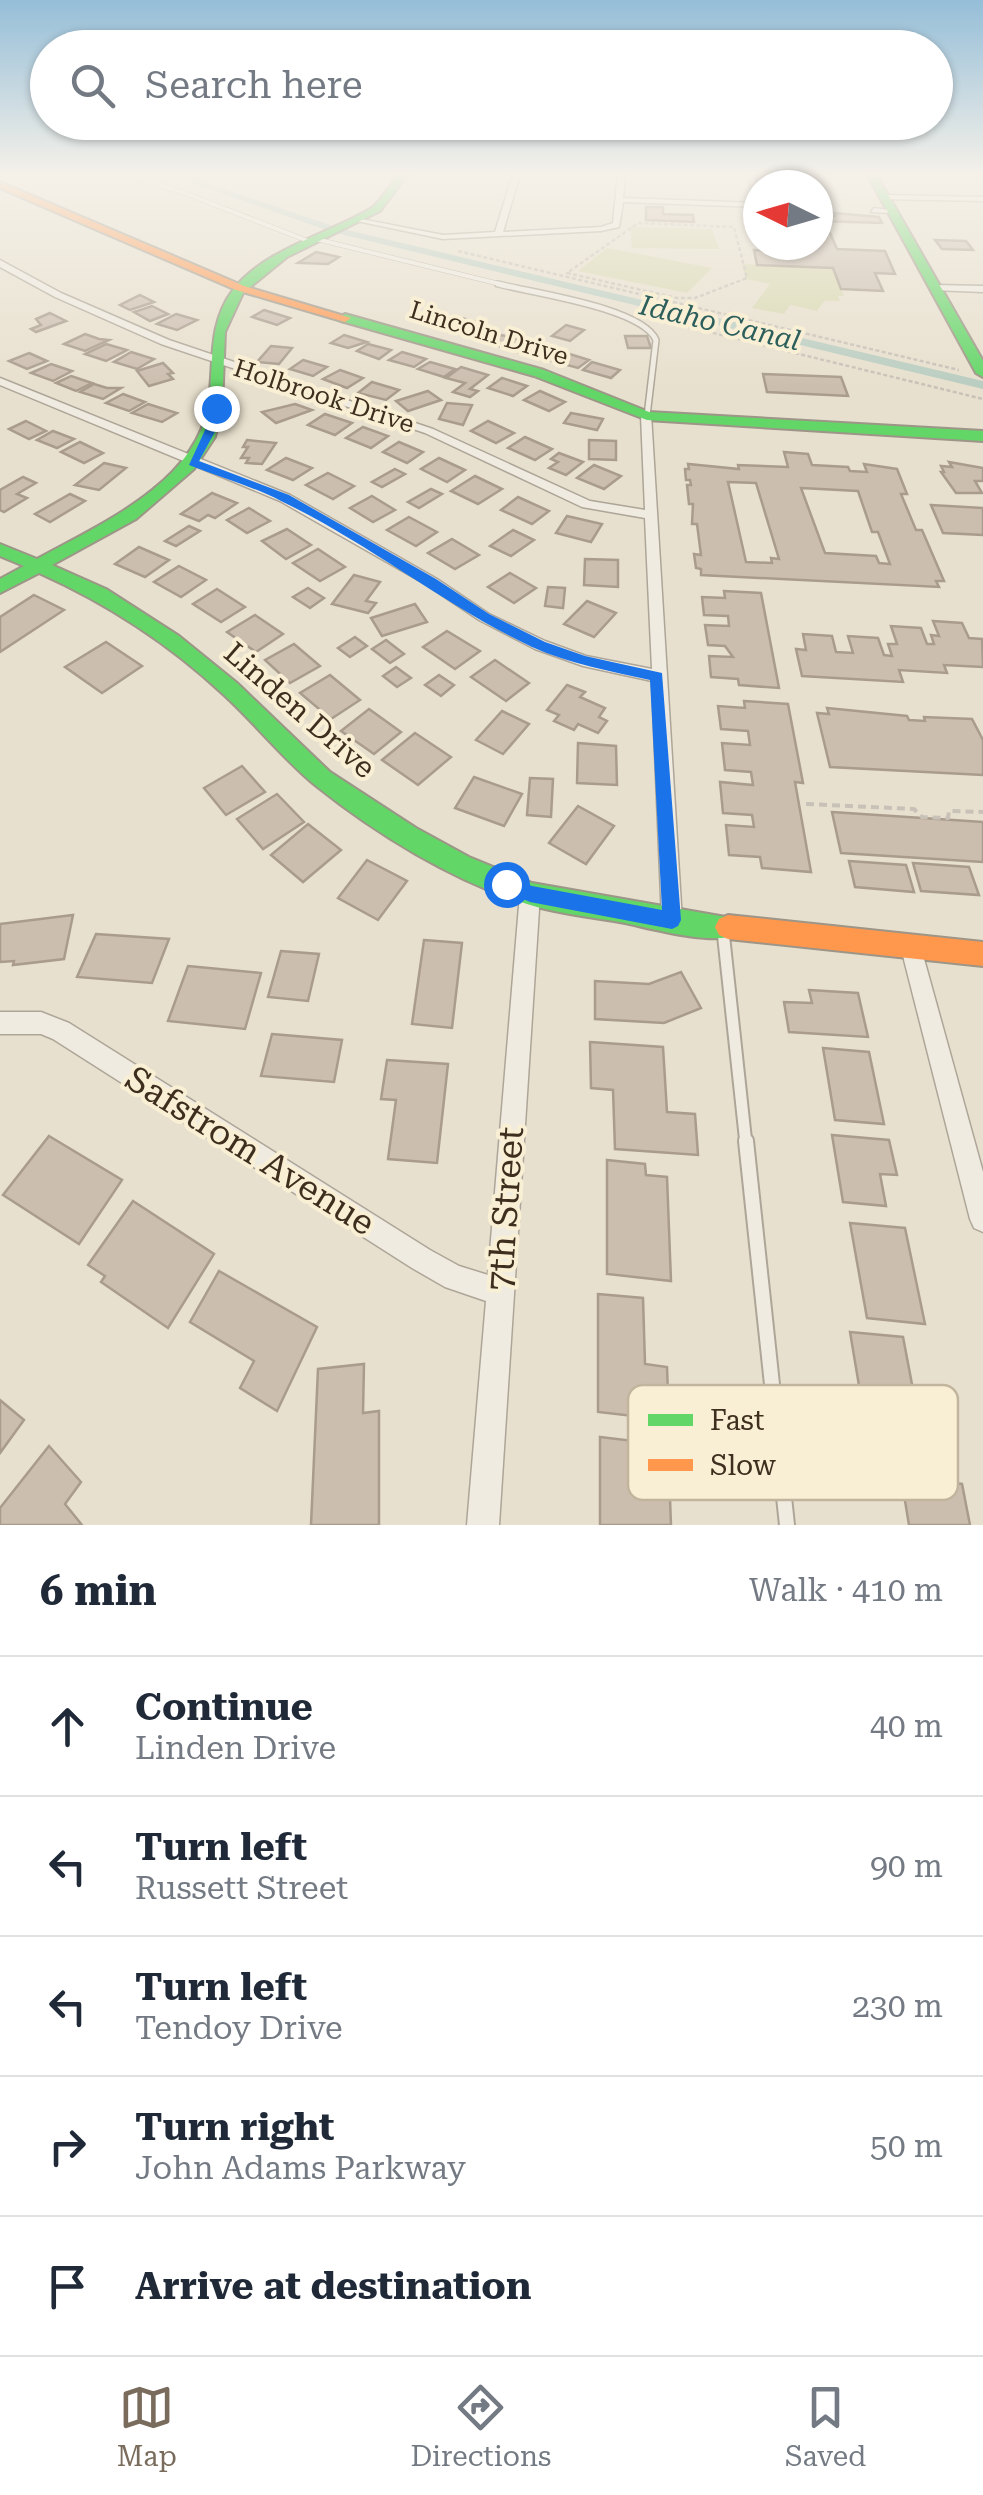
<!DOCTYPE html>
<meta charset="utf-8">
<style>
:root{--surface:#fff;--page:#f6f6f7;--text:#1f2937;--muted:#747a83;--line:#e0e1e3;--accent:#7a6c5c}
body{margin:0;font-family:"Roboto Serif",serif;background:var(--page);color:var(--text)}
.compass{position:absolute;left:743px;top:170px;width:90px;height:90px;border-radius:50%;background:var(--surface);box-shadow:0 2px 8px #0004;rotate:275deg}
.stop{position:absolute;width:30px;height:30px;margin:-22px;border:8px solid #1a73e8;border-radius:50%;background:#fff}
.stop.end{background:#1a73e8;border-color:#fff;box-shadow:0 2px 10px #0008}
.list{margin:0;padding:0;list-style:none}
h2{display:flex;justify-content:space-between;align-items:center;height:130px;margin:0;padding:0 40px;font-size:42px}
h2 small{font-size:32px;font-weight:400;color:var(--muted)}
.list li{display:grid;grid-template-columns:65px 1fr auto;gap:30px;align-items:center;box-sizing:border-box;height:140px;padding:0 40px;border-top:2px solid var(--line)}
.list b{display:block;font-size:38px;white-space:nowrap}
.list p{margin:0;font-size:32px;white-space:nowrap;color:var(--muted)}
.list em{font-size:32px;font-style:normal;color:var(--muted)}
.icon{flex:none;width:55px;height:55px;fill:none;stroke:currentColor;stroke-width:2;stroke-linecap:round;stroke-linejoin:round}
.map{position:relative;flex:none;width:983px;height:1525px;overflow:hidden}
.search{position:absolute;background:var(--surface);box-shadow:0 2px 8px #0004;left:30px;right:30px;top:30px;height:110px;display:flex;align-items:center;gap:25px;box-sizing:border-box;padding:0 35px;border-radius:55px;color:var(--muted);font-size:38px}
.sheet{height:830px;background:var(--surface)}
nav{display:flex;justify-content:space-around;align-items:center;box-sizing:border-box;height:140px;border-top:2px solid var(--line);background:var(--surface);font-size:28px;color:var(--muted)}
nav a{display:grid;justify-items:center;gap:5px}
nav .on{color:var(--accent)}
.map>svg:first-child{display:block}
.green{fill:#d8d8b0}
.lines{fill:none;stroke-linecap:round;stroke-linejoin:round}
.canal{fill:#bacdc1;fill-rule:evenodd}
.building{fill:#ccbeaf;stroke:#a99c8d;stroke-width:2.5;fill-rule:evenodd}
.lane-far3-casing{stroke:#ada597;stroke-width:5}
.lane-far2-casing{stroke:#ada597;stroke-width:8}
.lane-far1-casing{stroke:#ada597;stroke-width:15}
.lane-casing{stroke:#ada597;stroke-width:18}
.street-casing{stroke:#ada597;stroke-width:3}
.fast-casing{stroke:#9d9587;stroke-width:4}
.slow-casing{stroke:#9d9587;stroke-width:4}
.path-far1{stroke:#c8c1b7;stroke-width:2.5;stroke-dasharray:4 2.5;stroke-linecap:butt}
.path{stroke:#c8c1b7;stroke-width:4;stroke-dasharray:8 5;stroke-linecap:butt}
.lane-far3{stroke:#f0ebe1;stroke-width:4}
.lane-far2{stroke:#f0ebe1;stroke-width:5}
.lane-far1{stroke:#f0ebe1;stroke-width:11}
.lane{stroke:#f0ebe1;stroke-width:14}
.street{fill:#f0ebe1;fill-rule:evenodd}
.fast{fill:#63d668;fill-rule:evenodd}
.slow{fill:#ff974d;fill-rule:evenodd}
.route{fill:#1a73e8}
.labels{text-anchor:middle;dominant-baseline:central;stroke-width:8;stroke-linejoin:round;paint-order:stroke}
.far-street-label{font-size:25px;fill:#3e2e1e;stroke:#f9efd5}
.far-water-label{font-size:28px;font-style:italic;fill:#2c5f5c;stroke:#f9efd5}
.street-label{font-size:30px;fill:#3e2e1e;stroke:#f9efd5}
.near-street-label{font-size:35px;fill:#3e2e1e;stroke:#f9efd5}
.key{fill:#f9efd5;stroke:#c1b59e;stroke-width:2.5}
.key-label{font-size:28px;fill:#3e2e1e}
</style>
<div class="map">
<svg width="983" height="1525" viewBox="0 0 983 1525">
<rect width="100%" height="100%" fill="#e8e0ce"/>
<g class="green">
<path d="M630 227 712 229 719 249 632 248Z"/>
<path d="M607 248 712 268 687 293 578 271Z"/>
<path d="M742 264 833 268 844 296H838L840 301H824L817 311 790 305 784 314 752 308 770 284 746 279Z"/>
</g>
<g class="lines">
<path class="canal" d="M166 174H179L339 228 983 381V389L332 232Z"/>
</g>
<g class="building">
<path d="M646 207H663V214L693 215 694 222 646 220Z"/>
<path d="M834 213 879 217 882 223 818 221V216H835Z"/>
<path d="M818 233H830L837 249 885 251 895 274 875 273 883 291 841 289 833 268 757 265 754 250 778 251 776 245H818Z"/>
<path d="M935 240 966 241 973 250 942 249Z"/>
<path d="M316 252 339 257 328 264 298 263Z"/>
<path d="M140 295 154 302 130 310 120 305Z"/>
<path d="M152 306 168 314 150 321 134 312Z"/>
<path d="M264 310 290 318 277 325 252 317Z"/>
<path d="M50 313 66 321 36 332 31 329 41 325 36 319Z"/>
<path d="M176 314 197 320 177 330 157 324Z"/>
<path d="M445 318 458 321 462 318 474 321 458 333 433 327Z"/>
<path d="M566 325 584 330 570 341 552 336Z"/>
<path d="M85 334 99 339 109 340 85 351 64 344Z"/>
<path d="M344 335 367 342 348 348 331 343Z"/>
<path d="M501 335 529 342 518 351 489 344Z"/>
<path d="M625 336H647L651 348H628Z"/>
<path d="M534 342 554 347 540 358 520 353Z"/>
<path d="M106 344 127 350 106 361 85 354Z"/>
<path d="M368 344 391 350 379 359 357 351Z"/>
<path d="M271 346 292 348 279 364 257 362Z"/>
<path d="M131 352 154 359 137 369 114 362Z"/>
<path d="M402 352 426 359 414 367 389 360Z"/>
<path d="M563 352 589 360 578 368 552 361Z"/>
<path d="M29 353 47 361 27 369 9 361Z"/>
<path d="M303 360 327 367 313 376 290 369Z"/>
<path d="M430 362 455 369 444 377 418 369Z"/>
<path d="M592 362 620 370 611 378 583 370Z"/>
<path d="M163 363 173 373 168 374 173 379 149 386 137 371Z"/>
<path d="M51 364 72 371 53 381 31 373Z"/>
<path d="M461 367 488 375 470 389 478 391 470 397 453 392 465 383 446 378Z"/>
<path d="M340 370 363 378 347 388 323 379Z"/>
<path d="M763 374 841 377 848 396 767 392Z"/>
<path d="M71 376 92 383 76 391 56 383Z"/>
<path d="M502 378 527 386 513 396 488 388Z"/>
<path d="M372 382 399 390 386 400 358 393Z"/>
<path d="M94 384 107 388H121L103 399 80 392Z"/>
<path d="M428 391 441 400 408 411 396 401Z"/>
<path d="M540 391 565 402 549 411 524 400Z"/>
<path d="M123 394 145 402 129 411 106 403Z"/>
<path d="M447 403 472 405 463 425 439 419Z"/>
<path d="M148 404 177 413 162 422 132 413Z"/>
<path d="M295 404 312 410 276 423 262 412Z"/>
<path d="M571 413 603 419 597 430 564 423Z"/>
<path d="M325 414 352 423 335 435 308 425Z"/>
<path d="M26 421 46 431 29 439 9 429Z"/>
<path d="M488 421 514 433 496 443 471 431Z"/>
<path d="M363 427 388 436 371 448 346 438Z"/>
<path d="M53 431 74 439 57 448 37 440Z"/>
<path d="M525 437 552 449 535 460 508 448Z"/>
<path d="M247 440 276 443 262 464 246 463 249 458H241L248 447H243Z"/>
<path d="M589 440 616 441V460L589 459Z"/>
<path d="M80 442 103 453 84 463 61 452Z"/>
<path d="M399 442 423 452 407 463 383 452Z"/>
<path d="M784 452 808 454 812 465 848 467 850 471 867 472 864 464 897 469 907 494H901L916 530H922L944 581H936L939 587 701 575V569L696 568 694 554 701 555 697 524H692L693 504H689L687 485H691L690 480H686L685 469H689L688 464 739 469 738 465 788 467ZM728 482 756 483 779 559 771 558 772 563 746 562ZM801 488 858 491 872 532H878L890 564 879 563 876 556 825 553Z"/>
<path d="M559 453 583 462 566 475 549 468 558 462 551 459Z"/>
<path d="M286 458 312 468 293 480 267 470Z"/>
<path d="M439 458 465 470 447 482 421 469Z"/>
<path d="M949 462 983 468V481H975L982 493H956L941 472H944L941 466 952 467Z"/>
<path d="M104 463 126 468 99 490 75 485Z"/>
<path d="M594 465 621 476 604 489 577 478Z"/>
<path d="M395 469 405 474 382 487 372 482Z"/>
<path d="M328 473 354 486 333 499 306 485Z"/>
<path d="M475 476 502 489 478 504 451 491Z"/>
<path d="M23 477 36 483 17 494 27 498 4 512 0 510V490Z"/>
<path d="M431 489 442 494 419 508 408 502Z"/>
<path d="M212 493 237 503 215 518 208 515 199 521 181 514Z"/>
<path d="M70 494 85 501 50 522 35 514Z"/>
<path d="M372 496 395 510 373 522 350 508Z"/>
<path d="M518 497 549 511 532 524 501 510Z"/>
<path d="M931 505 983 508V535L943 533Z"/>
<path d="M249 508 270 521 247 533 227 520Z"/>
<path d="M567 516 602 524 591 542 556 533Z"/>
<path d="M409 517 437 532 416 546 387 530Z"/>
<path d="M189 526 200 531 176 546 165 541Z"/>
<path d="M287 529 311 545 286 559 262 541Z"/>
<path d="M513 530 534 540 511 556 490 546Z"/>
<path d="M452 539 479 555 455 569 428 553Z"/>
<path d="M139 547 169 560 145 577 115 564Z"/>
<path d="M318 549 345 567 320 581 293 563Z"/>
<path d="M585 559 618 560V587L584 585Z"/>
<path d="M179 566 206 580 181 597 154 582Z"/>
<path d="M510 573 536 588 514 603 488 587Z"/>
<path d="M354 575 380 582 366 601 376 603 368 613 332 604Z"/>
<path d="M548 587 565 588 563 608 545 606Z"/>
<path d="M308 588 324 598 310 608 293 597Z"/>
<path d="M217 589 245 607 221 622 193 604Z"/>
<path d="M724 591 761 593 779 688 739 685 738 679 711 677 709 656 733 657 725 646 708 645 705 625 729 626 728 616 704 615 702 597 725 598Z"/>
<path d="M34 595 64 610 0 652V617Z"/>
<path d="M587 601 616 613 594 637 564 624Z"/>
<path d="M415 604 427 622 382 636 371 618Z"/>
<path d="M255 615 283 634 256 652 227 632Z"/>
<path d="M933 621 962 623 969 638 982 639 983 667 944 665 947 673 899 670 903 682 802 676 796 649 806 650 803 634 832 636 836 652 853 653 848 636 878 638 884 655 892 656 888 644H897L891 626 921 628 927 644H934L931 635 939 636Z"/>
<path d="M447 631 480 651 455 669 423 647Z"/>
<path d="M355 637 367 646 350 657 338 648Z"/>
<path d="M386 640 404 654 390 663 372 649Z"/>
<path d="M106 642 142 666 102 693 65 667Z"/>
<path d="M294 644 320 666 290 683 265 660Z"/>
<path d="M495 660 529 683 506 701 471 677Z"/>
<path d="M396 667 411 678 397 687 383 676Z"/>
<path d="M330 675 360 700 331 719 300 693Z"/>
<path d="M439 675 454 685 441 696 425 685Z"/>
<path d="M567 685 585 692 580 697 605 708 599 717 607 721 598 733 578 724 574 730 554 721 559 715 547 710Z"/>
<path d="M744 701 788 704 803 783 795 782 811 872 762 868 760 857 729 855 726 825 754 827 752 815 723 813 720 782 753 785 751 772 725 770 722 743 750 745 748 731 721 729 718 706 745 708Z"/>
<path d="M827 708 907 716 909 720 925 721 924 717 972 719 983 740V775L830 767 817 713 829 714Z"/>
<path d="M369 709 401 732 374 754 341 731Z"/>
<path d="M502 711 529 724 503 754 476 740Z"/>
<path d="M415 733 451 757 418 785 382 760Z"/>
<path d="M578 743 616 746 617 785 577 783Z"/>
<path d="M242 766 265 792 226 815 204 788Z"/>
<path d="M474 777 522 794 504 826 455 808Z"/>
<path d="M530 778 553 779 551 817 527 815Z"/>
<path d="M277 794 304 822 263 849 237 819Z"/>
<path d="M578 806 614 826 586 864 549 843Z"/>
<path d="M832 812 983 822V862L841 853Z"/>
<path d="M308 824 341 850 303 882 271 855Z"/>
<path d="M367 860 407 881 378 920 338 898Z"/>
<path d="M849 861 906 865 914 892 855 887Z"/>
<path d="M913 863 969 867 979 895 921 891Z"/>
<path d="M73 915 64 959 13 965 14 961 0 962V924Z"/>
<path d="M96 934 169 939 152 983 77 977Z"/>
<path d="M424 940 462 943 452 1028 412 1024Z"/>
<path d="M281 951 319 954 308 1001 268 997Z"/>
<path d="M188 966 261 973 245 1029 168 1021Z"/>
<path d="M681 972 701 1008 664 1023 595 1019V981L649 984Z"/>
<path d="M809 990 858 993 868 1037 789 1032 784 1002 812 1003Z"/>
<path d="M272 1034 342 1040 334 1082 261 1076Z"/>
<path d="M590 1042 663 1047 667 1112 695 1114 698 1155 615 1149 613 1090 591 1088Z"/>
<path d="M823 1048 869 1052 884 1124 835 1120Z"/>
<path d="M387 1060 448 1064 437 1163 388 1159 396 1100 381 1099Z"/>
<path d="M832 1135 889 1140 897 1175 880 1174 886 1206 843 1202Z"/>
<path d="M49 1136 122 1180 79 1244 3 1195Z"/>
<path d="M607 1160 645 1164 646 1175 667 1177 671 1281 607 1274Z"/>
<path d="M133 1201 214 1254 168 1328 101 1282 105 1276 88 1265Z"/>
<path d="M850 1223 905 1228 925 1324 867 1318Z"/>
<path d="M219 1271 317 1327 277 1411 240 1388 254 1361 190 1322Z"/>
<path d="M598 1294 643 1298 645 1364 667 1367 669 1420 598 1412Z"/>
<path d="M850 1332 903 1337 915 1400 939 1403 954 1472 872 1463Z"/>
<path d="M364 1364 363 1413 379 1411V1525H311L318 1369Z"/>
<path d="M0 1400 24 1420 0 1453Z"/>
<path d="M600 1437 668 1445 671 1525H600Z"/>
<path d="M49 1446 81 1482 65 1504 82 1525H0V1508Z"/>
<path d="M901 1477 962 1484 970 1525H909Z"/>
</g>
<g class="lines">
<defs>
<g id="lane-far3">
<path d="M122 174 182 192 308 241"/>
<path d="M316 239 508 286"/>
</g>
<path id="lane-far2" d="M498 284C533 293 643 308 656 340L647 416"/>
<path id="lane-far1" d="M723 931 746 1144"/>
<path id="lane" d="M746 1141 787 1525"/>
<g id="street">
<path d="M513 174H520L503 232 601 227 613 223 618 174H625L623 198 758 203V207L623 202 619 227 601 231 443 239 352 220 356 218 443 235 495 232Z"/>
<path d="M748 174H755L758 201 754 199Z"/>
<path d="M883 195 983 197V201L880 199Z"/>
<path d="M818 206H826L827 208 818 210Z"/>
<path d="M874 208 895 211 891 213 871 212Z"/>
<path d="M0 260 61 293 169 340 433 429 590 501 645 510 641 416 651 414 682 921 679 927 672 930 665 927 662 921 652 681 583 666 535 649 479 620 427 585 280 501 0 385V378L290 495 437 579 489 614 545 641 586 656 652 669 645 518 582 507 425 433 161 344 55 297 0 267Z"/>
<path d="M935 285 983 286V292L932 290V286Z"/>
<path d="M530 885 537 888 540 894 499 1525H467L486 1301 445 1287 412 1268 53 1039 41 1034H0V1012H41L69 1023 430 1250 459 1266 488 1275 520 894 523 888Z"/>
<path d="M911 939 918 941 921 948 983 1172V1232L974 1228 970 1219 901 948 904 941Z"/>
</g>
<g id="fast">
<path d="M398 174H408L380 211 287 257 243 293 225 332 222 407 215 437 194 469 136 519 52 565 106 589 179 636 237 683 330 772 416 828 469 857 532 883 737 919 741 927 737 935C710 945 653 929 625 923 593 917 558 914 527 904 453 881 376 834 315 785 282 758 255 723 223 694 168 643 106 603 39 573L0 593V579L24 566 0 556V544L37 559C99 525 194 484 208 407 215 367 206 326 233 290 263 250 328 234 370 209 381 202 390 185 398 174Z"/>
<path d="M867 174H876L983 361V377L976 373Z"/>
<path d="M345 314 544 370 649 412 983 431V441L647 420 534 376 341 321 339 318Z"/>
</g>
<g id="slow">
<path d="M0 182 244 286 351 318 345 322 236 290 0 188Z"/>
<path d="M728 915 983 942V966L728 939 719 935 715 927 719 919Z"/>
</g>
</defs>
<use href="#lane-far3" class="lane-far3-casing"/>
<use href="#lane-far2" class="lane-far2-casing"/>
<use href="#lane-far1" class="lane-far1-casing"/>
<use href="#lane" class="lane-casing"/>
<use href="#street" class="street-casing"/>
<use href="#fast" class="fast-casing"/>
<use href="#slow" class="slow-casing"/>
<g class="path-far1">
<path d="M638 223 734 227 747 278 695 298H677L567 273Z"/>
<path d="M458 251 959 370"/>
<path d="M656 319 983 399"/>
</g>
<path class="path" d="M806 804 914 809 922 817 948 818 949 811 983 812"/>
<use href="#lane-far3" class="lane-far3"/>
<use href="#lane-far2" class="lane-far2"/>
<use href="#lane-far1" class="lane-far1"/>
<use href="#lane" class="lane"/>
<use href="#street" class="street"/>
<use href="#fast" class="fast"/>
<use href="#slow" class="slow"/>
</g>
<linearGradient id="sky" x2="0" y2="1"><stop stop-color="#95bed8"/><stop offset="0.45" stop-color="#f5f1e9"/><stop offset="1" stop-color="#f5f1e9" stop-opacity="0"/></linearGradient>
<rect width="983" height="387" fill="url(#sky)"/>
<path class="route" d="M212 405 221 408 217 428 199 461 289 495 436 579 489 614 545 642 585 656 662 673 681 920 678 926 672 929 530 902 500 889 497 884 506 876 532 886 662 910 650 680C610 671 570 664 532 647 445 606 369 543 281 501 252 486 219 477 189 465L206 428Z"/>
<g class="labels">
<g class="far-street-label">
<text transform="translate(489 333) rotate(17)">Lincoln Drive</text>
<text transform="translate(324 396) rotate(18)">Holbrook Drive</text>
</g>
<g class="far-water-label">
<text transform="translate(720 323) rotate(13)">Idaho Canal</text>
</g>
<g class="street-label">
<text transform="translate(300 710) rotate(41)">Linden Drive</text>
</g>
<g class="near-street-label">
<text transform="translate(250 1151) rotate(32)">Safstrom Avenue</text>
<text transform="translate(506 1209) rotate(-86)">7th Street</text>
</g>
</g>
<rect x="628" y="1385" width="330" height="115" rx="15" class="key"/>
<rect x="648" y="1414" width="45" height="12" fill="#63d668"/>
<rect x="648" y="1459" width="45" height="12" fill="#ff974d"/>
<g class="key-label">
<text x="710" y="1430">Fast</text>
<text x="710" y="1475">Slow</text>
</g>
</svg>
<svg class="compass" viewBox="-18 -18 36 36"><path d="M0-13l5 13h-10z" fill="#e53935"/><path d="M0 13l5-13h-10z" fill="#747a83"/></svg>
<div class="stop" style="left:506px;top:884px"></div>
<div class="stop end" style="left:216px;top:408px"></div>
<div class="search"><svg class="icon" aria-label="search" viewBox="0 0 24 24"><circle cx="10" cy="10" r="6"/><path d="M15 15l6 6"/></svg>Search here</div>
</div>
<section class="sheet">
<h2>6 min<small>Walk · 410 m</small></h2>
<ul class="list">
<li><svg class="icon" aria-label="ahead" viewBox="0 0 24 24"><path d="M12 20V5M6 11l6-6 6 6"/></svg><div><b>Continue</b><p>Linden Drive</p></div><em>40 m</em></li>
<li><svg class="icon" aria-label="left" viewBox="0 0 24 24"><path d="M17 20v-9H6M10 6l-5 5 5 5"/></svg><div><b>Turn left</b><p>Russett Street</p></div><em>90 m</em></li>
<li><svg class="icon" aria-label="left" viewBox="0 0 24 24"><path d="M17 20v-9H6M10 6l-5 5 5 5"/></svg><div><b>Turn left</b><p>Tendoy Drive</p></div><em>230 m</em></li>
<li><svg class="icon" aria-label="right" viewBox="0 0 24 24"><path d="M7 20v-9h11M14 6l5 5-5 5"/></svg><div><b>Turn right</b><p>John Adams Parkway</p></div><em>50 m</em></li>
<li><svg class="icon" aria-label="arrive" viewBox="0 0 24 24"><path d="M6 21V4h12l-3 4 3 4H6"/></svg><div><b>Arrive at destination</b></div></li>
</ul>
</section>
<nav>
<a class="on"><svg class="icon" aria-label="map" viewBox="0 0 24 24"><path d="M3 6l6-2 6 2 6-2v14l-6 2-6-2-6 2zM9 4v14M15 6v14"/></svg>Map</a>
<a><svg class="icon" aria-label="directions" viewBox="0 0 24 24"><path d="M12 3l9 9-9 9-9-9zM9 14v-3h6M13 9l2 2-2 2"/></svg>Directions</a>
<a><svg class="icon" aria-label="saved" viewBox="0 0 24 24"><path d="M7 4h10v16l-5-4-5 4z"/></svg>Saved</a>
</nav>
